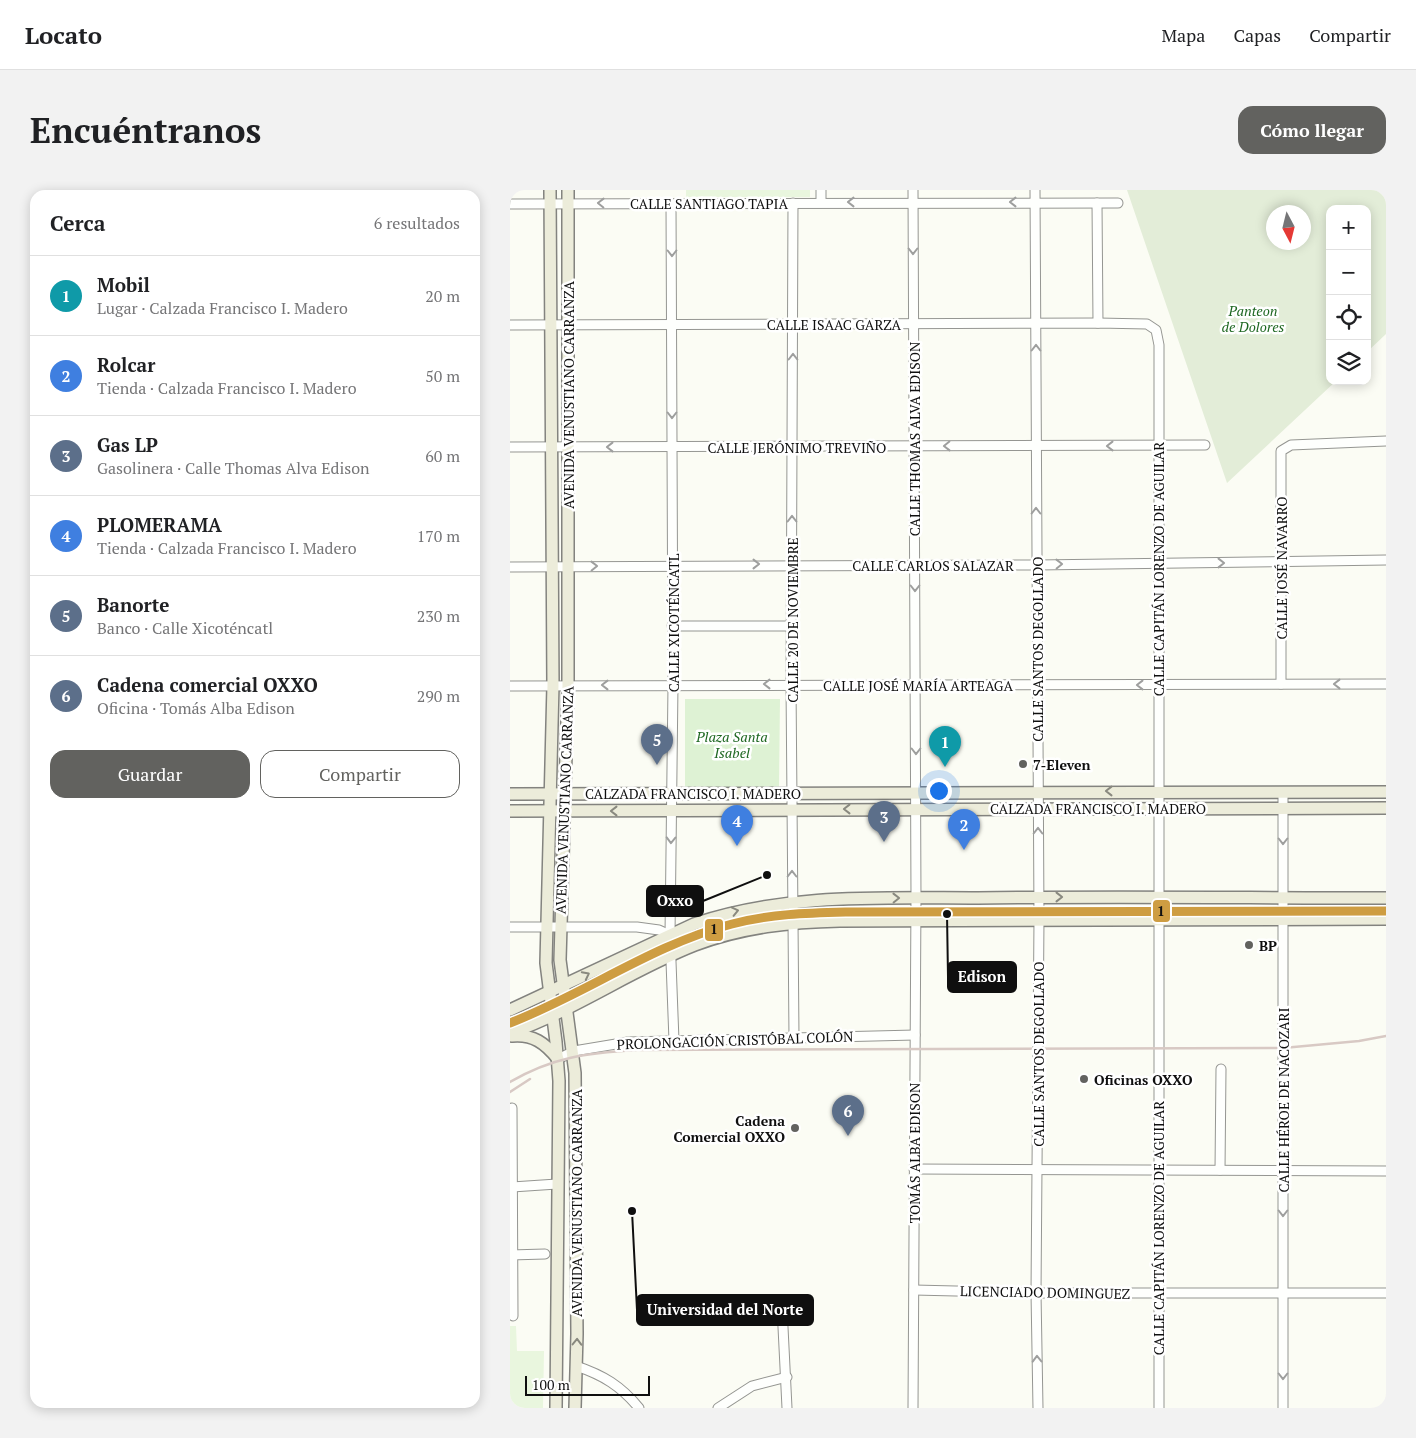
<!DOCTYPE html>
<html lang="es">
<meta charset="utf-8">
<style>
:root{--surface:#fff;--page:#f2f2f2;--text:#202124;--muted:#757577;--line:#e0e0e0;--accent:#62625f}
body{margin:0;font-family:"PT Serif",serif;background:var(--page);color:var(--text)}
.controls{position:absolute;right:15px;top:15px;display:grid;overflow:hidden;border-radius:10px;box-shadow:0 2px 12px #0003}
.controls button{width:45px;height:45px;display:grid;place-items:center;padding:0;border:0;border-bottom:1px solid var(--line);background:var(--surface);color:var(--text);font:25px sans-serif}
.compass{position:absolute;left:756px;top:15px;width:45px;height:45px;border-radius:50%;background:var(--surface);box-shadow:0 2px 12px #0003;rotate:173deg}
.scale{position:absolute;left:15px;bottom:12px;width:125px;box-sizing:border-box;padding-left:5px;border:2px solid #0f0f0f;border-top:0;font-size:14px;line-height:18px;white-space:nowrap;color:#0f0f0f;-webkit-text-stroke:4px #fff;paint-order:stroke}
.you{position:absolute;left:428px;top:600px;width:18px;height:18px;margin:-12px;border:4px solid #fff;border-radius:50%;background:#1a73e8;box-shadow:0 0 0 8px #1a73e833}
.badge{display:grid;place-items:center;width:32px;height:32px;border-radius:50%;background:var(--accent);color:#fff;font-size:16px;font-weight:700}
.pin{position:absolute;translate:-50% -41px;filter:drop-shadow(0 1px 2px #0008)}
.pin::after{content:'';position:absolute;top:26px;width:18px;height:15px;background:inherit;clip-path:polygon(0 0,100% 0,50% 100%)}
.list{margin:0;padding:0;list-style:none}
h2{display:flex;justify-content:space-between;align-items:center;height:65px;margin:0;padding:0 20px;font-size:21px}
h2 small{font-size:16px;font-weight:400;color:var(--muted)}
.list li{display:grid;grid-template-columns:32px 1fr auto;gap:15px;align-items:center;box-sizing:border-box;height:80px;padding:0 20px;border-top:1px solid var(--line)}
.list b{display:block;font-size:19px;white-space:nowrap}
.list p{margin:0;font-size:16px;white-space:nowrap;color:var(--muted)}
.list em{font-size:16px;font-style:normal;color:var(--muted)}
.actions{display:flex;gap:10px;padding:15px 20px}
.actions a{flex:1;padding:11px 0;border:1px solid var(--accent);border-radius:15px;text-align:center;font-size:18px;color:var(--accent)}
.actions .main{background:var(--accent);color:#fff}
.icon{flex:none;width:28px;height:28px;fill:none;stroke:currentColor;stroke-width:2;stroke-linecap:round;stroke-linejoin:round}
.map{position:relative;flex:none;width:876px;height:1218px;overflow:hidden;border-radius:15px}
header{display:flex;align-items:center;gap:30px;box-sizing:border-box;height:70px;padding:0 25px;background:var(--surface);border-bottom:1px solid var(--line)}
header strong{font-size:24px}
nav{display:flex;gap:28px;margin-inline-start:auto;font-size:18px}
.intro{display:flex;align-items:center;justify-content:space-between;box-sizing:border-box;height:120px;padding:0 30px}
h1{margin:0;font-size:35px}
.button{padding:12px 22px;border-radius:15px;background:var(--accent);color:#fff;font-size:18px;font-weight:700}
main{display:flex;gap:30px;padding:0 30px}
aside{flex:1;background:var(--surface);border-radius:15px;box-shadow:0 2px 12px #0003}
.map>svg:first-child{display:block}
.green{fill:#def2d4}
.cemetery{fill:#e3edd8;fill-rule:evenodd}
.pitch{fill:#e9f6de}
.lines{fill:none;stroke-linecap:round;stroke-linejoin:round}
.minor-casing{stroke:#959692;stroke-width:11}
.major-casing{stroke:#83837f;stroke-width:14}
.minor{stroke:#fefffd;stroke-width:9}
.major{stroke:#ececda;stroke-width:11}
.rail{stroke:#d8c9c4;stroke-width:2.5}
.metro-1-casing{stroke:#fff;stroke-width:12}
.metro-1{stroke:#ce9d42;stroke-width:9}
.oneway{stroke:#9e9f9e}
.oneway2{stroke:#89897f}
.poi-dot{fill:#62625f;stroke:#fff;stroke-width:2}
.labels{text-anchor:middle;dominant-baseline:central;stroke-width:5;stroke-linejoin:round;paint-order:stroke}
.street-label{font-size:14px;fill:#0f0f0f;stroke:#fff}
.park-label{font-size:14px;font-style:italic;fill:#1e6721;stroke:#fff}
.poi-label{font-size:14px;font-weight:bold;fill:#0f0f0f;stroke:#fff;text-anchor:start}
.leader{fill:none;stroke:#0f0f0f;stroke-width:2}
.callout-dot{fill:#0f0f0f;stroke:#fff;stroke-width:2}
.callout{fill:#0f0f0f;stroke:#0f0f0f;stroke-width:2}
.callout-label{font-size:15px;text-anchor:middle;font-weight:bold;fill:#fff}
.line-badge{stroke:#fff;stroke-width:2}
.pale-badge-label{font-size:14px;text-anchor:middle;font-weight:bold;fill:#111}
</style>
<header>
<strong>Locato</strong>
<nav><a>Mapa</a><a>Capas</a><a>Compartir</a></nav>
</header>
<div class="intro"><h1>Encuéntranos</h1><a class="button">Cómo llegar</a></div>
<main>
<aside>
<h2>Cerca<small>6 resultados</small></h2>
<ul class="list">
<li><span class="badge" style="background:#0f9aa8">1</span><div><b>Mobil</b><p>Lugar · Calzada Francisco I. Madero</p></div><em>20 m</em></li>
<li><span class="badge" style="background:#3f7fe0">2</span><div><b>Rolcar</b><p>Tienda · Calzada Francisco I. Madero</p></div><em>50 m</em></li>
<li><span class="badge" style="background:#5c6f8a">3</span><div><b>Gas LP</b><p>Gasolinera · Calle Thomas Alva Edison</p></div><em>60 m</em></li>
<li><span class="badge" style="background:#3f7fe0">4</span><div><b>PLOMERAMA</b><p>Tienda · Calzada Francisco I. Madero</p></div><em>170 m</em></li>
<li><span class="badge" style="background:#5c6f8a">5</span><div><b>Banorte</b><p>Banco · Calle Xicoténcatl</p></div><em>230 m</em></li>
<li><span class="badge" style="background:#5c6f8a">6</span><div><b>Cadena comercial OXXO</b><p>Oficina · Tomás Alba Edison</p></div><em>290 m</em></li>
</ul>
<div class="actions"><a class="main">Guardar</a><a>Compartir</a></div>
</aside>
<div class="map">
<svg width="876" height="1218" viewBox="0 0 876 1218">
<rect width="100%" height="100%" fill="#fbfcf4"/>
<path class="green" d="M175 509H270L269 599 175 598Z"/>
<path class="cemetery" d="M617 0H876V144L857 162V19H820V191H826L717 293ZM764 22H794V52H764Z"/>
<g class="pitch">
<rect x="176" y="0" width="124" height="7"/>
<path d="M0 1136H6L7 1161H34L33 1218H0Z"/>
</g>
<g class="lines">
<defs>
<g id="minor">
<path d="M311 0V12"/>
<path d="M403 0 406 708 403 1218"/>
<path d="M525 0 529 729 526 1103 528 1218"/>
<path d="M283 13 281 494 284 848"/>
<path d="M587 13 588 133"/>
<path d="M0 14 608 13"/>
<path d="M161 14 163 495 160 745 164 851"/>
<path d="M0 135 588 133 637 134 646 140 649 155V1218"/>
<path d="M0 257 695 255"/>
<path d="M0 377 527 375 876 370"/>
<path d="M162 436H281"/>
<path d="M771 494V261L781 255 876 251"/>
<path d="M0 496 876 494"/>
<path d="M0 737H127L149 740 160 745"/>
<path d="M48 869 64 861 118 852 405 845"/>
<path d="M2 918 3 1126"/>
<path d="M404 979 876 981"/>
<path d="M710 980 711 879"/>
<path d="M2 997 47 994"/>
<path d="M0 1065 35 1064"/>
<path d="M404 1100 526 1103H876"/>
<path d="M272 1117 277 1218"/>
<path d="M66 1176C93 1185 111 1196 129 1218"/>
<path d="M208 1218 242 1196 277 1187"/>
<path d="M773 1218V602"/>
</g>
<g id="major">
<path d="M40 0 43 495 36 773 46 852 49 891 46 1218"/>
<path d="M58 0V496L50 770 65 883 67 1144 65 1218"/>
<path d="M0 604 876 602"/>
<path d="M0 621 876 618"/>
<path d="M0 820 184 734C276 703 372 708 468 708 604 706 740 708 876 708"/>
<path d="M0 843C65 820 121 780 185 755 232 737 281 732 330 731L876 729"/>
<path d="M2 846C23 844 35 853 48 869"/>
</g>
</defs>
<use href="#minor" class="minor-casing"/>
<use href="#major" class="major-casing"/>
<use href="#minor" class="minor"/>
<use href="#major" class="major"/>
<g class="rail">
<path d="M0 892C43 867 77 863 126 860L773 858 849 851 876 846"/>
<path d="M0 902 20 889"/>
</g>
<defs>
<path id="metro-1" d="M0 833C75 804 144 754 222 734 259 724 298 723 336 722L876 721"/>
</defs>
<use href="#metro-1" class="metro-1-casing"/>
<use href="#metro-1" class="metro-1"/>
</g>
<defs><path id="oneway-chevron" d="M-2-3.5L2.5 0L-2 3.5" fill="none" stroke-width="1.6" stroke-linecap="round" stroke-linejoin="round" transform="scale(1.25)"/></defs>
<g class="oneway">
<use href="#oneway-chevron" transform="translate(341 12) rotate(180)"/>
<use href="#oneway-chevron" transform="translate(503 12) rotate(-180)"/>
<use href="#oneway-chevron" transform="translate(91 13) rotate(-179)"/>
<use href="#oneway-chevron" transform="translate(403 61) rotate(90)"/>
<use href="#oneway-chevron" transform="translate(162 63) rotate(90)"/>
<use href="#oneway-chevron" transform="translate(526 158) rotate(-90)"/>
<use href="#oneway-chevron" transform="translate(283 167) rotate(-90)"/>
<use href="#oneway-chevron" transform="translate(162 225) rotate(90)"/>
<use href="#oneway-chevron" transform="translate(437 256) rotate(179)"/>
<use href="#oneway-chevron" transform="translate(600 256) rotate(-180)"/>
<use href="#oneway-chevron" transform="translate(100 257) rotate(180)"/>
<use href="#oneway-chevron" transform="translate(526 321) rotate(-90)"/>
<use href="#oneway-chevron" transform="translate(282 329) rotate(-90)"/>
<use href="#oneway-chevron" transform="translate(711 373)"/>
<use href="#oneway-chevron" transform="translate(246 374)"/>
<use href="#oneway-chevron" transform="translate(549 374) rotate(-1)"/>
<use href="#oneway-chevron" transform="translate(84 376) rotate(-1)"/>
<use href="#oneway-chevron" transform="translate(405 398) rotate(90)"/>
<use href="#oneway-chevron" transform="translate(257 494) rotate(180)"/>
<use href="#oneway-chevron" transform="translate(827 494) rotate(180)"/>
<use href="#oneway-chevron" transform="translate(95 495) rotate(180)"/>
<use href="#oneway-chevron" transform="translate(630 495) rotate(180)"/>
<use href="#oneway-chevron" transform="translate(406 561) rotate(90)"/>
<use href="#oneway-chevron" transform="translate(528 641) rotate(-90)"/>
<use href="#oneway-chevron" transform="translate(161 650) rotate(91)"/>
<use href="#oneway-chevron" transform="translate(773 651) rotate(90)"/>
<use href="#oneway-chevron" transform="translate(282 684) rotate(-90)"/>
<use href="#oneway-chevron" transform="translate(773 1023) rotate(90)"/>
<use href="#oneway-chevron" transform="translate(527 1169) rotate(-91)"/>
<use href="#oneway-chevron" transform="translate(773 1186) rotate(90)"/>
</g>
<g class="oneway2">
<use href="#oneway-chevron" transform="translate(599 601) rotate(180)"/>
<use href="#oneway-chevron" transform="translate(337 619) rotate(180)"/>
<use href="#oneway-chevron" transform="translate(104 621) rotate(180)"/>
<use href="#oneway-chevron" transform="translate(549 707)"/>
<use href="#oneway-chevron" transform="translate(386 708) rotate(-1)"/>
<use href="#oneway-chevron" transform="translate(225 721) rotate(-13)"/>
<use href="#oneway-chevron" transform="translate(76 785) rotate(-27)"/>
<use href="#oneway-chevron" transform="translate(67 1152) rotate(-89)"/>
</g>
<g class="poi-dot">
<circle cx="513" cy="574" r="5"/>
<circle cx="739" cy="755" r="5"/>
<circle cx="574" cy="889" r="5"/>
<circle cx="285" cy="938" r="5"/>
</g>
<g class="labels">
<g class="street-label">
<text x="199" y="13">CALLE SANTIAGO TAPIA</text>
<text x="324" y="134">CALLE ISAAC GARZA</text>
<text transform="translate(58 205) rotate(-90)">AVENIDA VENUSTIANO CARRANZA</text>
<text transform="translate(404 249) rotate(-90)">CALLE THOMAS ALVA EDISON</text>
<text x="287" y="257">CALLE JERÓNIMO TREVIÑO</text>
<text x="423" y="375">CALLE CARLOS SALAZAR</text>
<text transform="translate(771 378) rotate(-90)">CALLE JOSÉ NAVARRO</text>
<text transform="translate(648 379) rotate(-90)">CALLE CAPITÁN LORENZO DE AGUILAR</text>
<text transform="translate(282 430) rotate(-90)">CALLE 20 DE NOVIEMBRE</text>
<text transform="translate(163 433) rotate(-90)">CALLE XICOTÉNCATL</text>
<text transform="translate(527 459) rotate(-90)">CALLE SANTOS DEGOLLADO</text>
<text x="408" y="495">CALLE JOSÉ MARÍA ARTEAGA</text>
<text x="183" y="603">CALZADA FRANCISCO I. MADERO</text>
<text transform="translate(54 610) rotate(-88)">AVENIDA VENUSTIANO CARRANZA</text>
<text x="588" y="618">CALZADA FRANCISCO I. MADERO</text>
<text transform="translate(225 850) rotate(-2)">PROLONGACIÓN CRISTÓBAL COLÓN</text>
<text transform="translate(528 864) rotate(-90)">CALLE SANTOS DEGOLLADO</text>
<text transform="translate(773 910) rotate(-90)">CALLE HÉROE DE NACOZARI</text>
<text transform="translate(404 963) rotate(-90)">TOMÁS ALBA EDISON</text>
<text transform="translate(66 1013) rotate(-90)">AVENIDA VENUSTIANO CARRANZA</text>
<text transform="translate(648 1038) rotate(-90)">CALLE CAPITÁN LORENZO DE AGUILAR</text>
<text transform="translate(535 1102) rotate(1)">LICENCIADO DOMINGUEZ</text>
</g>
<g class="park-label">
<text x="743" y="120">Panteon<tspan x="743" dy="16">de Dolores</tspan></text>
<text x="222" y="546">Plaza Santa<tspan x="222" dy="16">Isabel</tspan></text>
</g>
<g class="poi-label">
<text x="523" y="574">7-Eleven</text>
<text x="749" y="755">BP</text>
<text x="584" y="889">Oficinas OXXO</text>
<text x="275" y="930" text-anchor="end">Cadena<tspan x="275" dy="16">Comercial OXXO</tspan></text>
</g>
</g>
<path class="leader" d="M257 685L193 711M437 724L438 787M122 1021L127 1120"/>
<g class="callout-dot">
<circle cx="257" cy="685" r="5"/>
<circle cx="437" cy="724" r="5"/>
<circle cx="122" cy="1021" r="5"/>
</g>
<g class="callout">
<rect x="137" y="696" width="56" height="30" rx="5"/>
<rect x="438" y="772" width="68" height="30" rx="5"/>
<rect x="127" y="1105" width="176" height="30" rx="5"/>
</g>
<g class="callout-label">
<text x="165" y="716">Oxxo</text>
<text x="472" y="792">Edison</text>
<text x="215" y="1125">Universidad del Norte</text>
</g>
<g class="line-badge">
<rect x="642" y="709" width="19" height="24" rx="5" fill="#ce9d42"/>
<rect x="194" y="728" width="20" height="24" rx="5" fill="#ce9d42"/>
</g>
<g class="pale-badge-label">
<text x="651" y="726">1</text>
<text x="204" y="744">1</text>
</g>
</svg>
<div class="controls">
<button>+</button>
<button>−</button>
<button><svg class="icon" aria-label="locate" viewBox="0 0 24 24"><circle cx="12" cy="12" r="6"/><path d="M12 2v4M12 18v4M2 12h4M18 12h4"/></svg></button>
<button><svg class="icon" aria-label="layers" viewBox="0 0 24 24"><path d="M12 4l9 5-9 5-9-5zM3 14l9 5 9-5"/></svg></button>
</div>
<svg class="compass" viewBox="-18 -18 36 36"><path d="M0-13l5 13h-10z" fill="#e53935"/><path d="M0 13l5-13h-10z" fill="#757577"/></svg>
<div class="scale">100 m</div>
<div class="you"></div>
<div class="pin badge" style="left:435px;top:577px;background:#0f9aa8">1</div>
<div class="pin badge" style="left:454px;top:660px;background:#3f7fe0">2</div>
<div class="pin badge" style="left:374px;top:652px;background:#5c6f8a">3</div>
<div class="pin badge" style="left:227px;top:656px;background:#3f7fe0">4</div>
<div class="pin badge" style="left:147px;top:575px;background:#5c6f8a">5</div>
<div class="pin badge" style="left:338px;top:946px;background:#5c6f8a">6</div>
</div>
</main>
